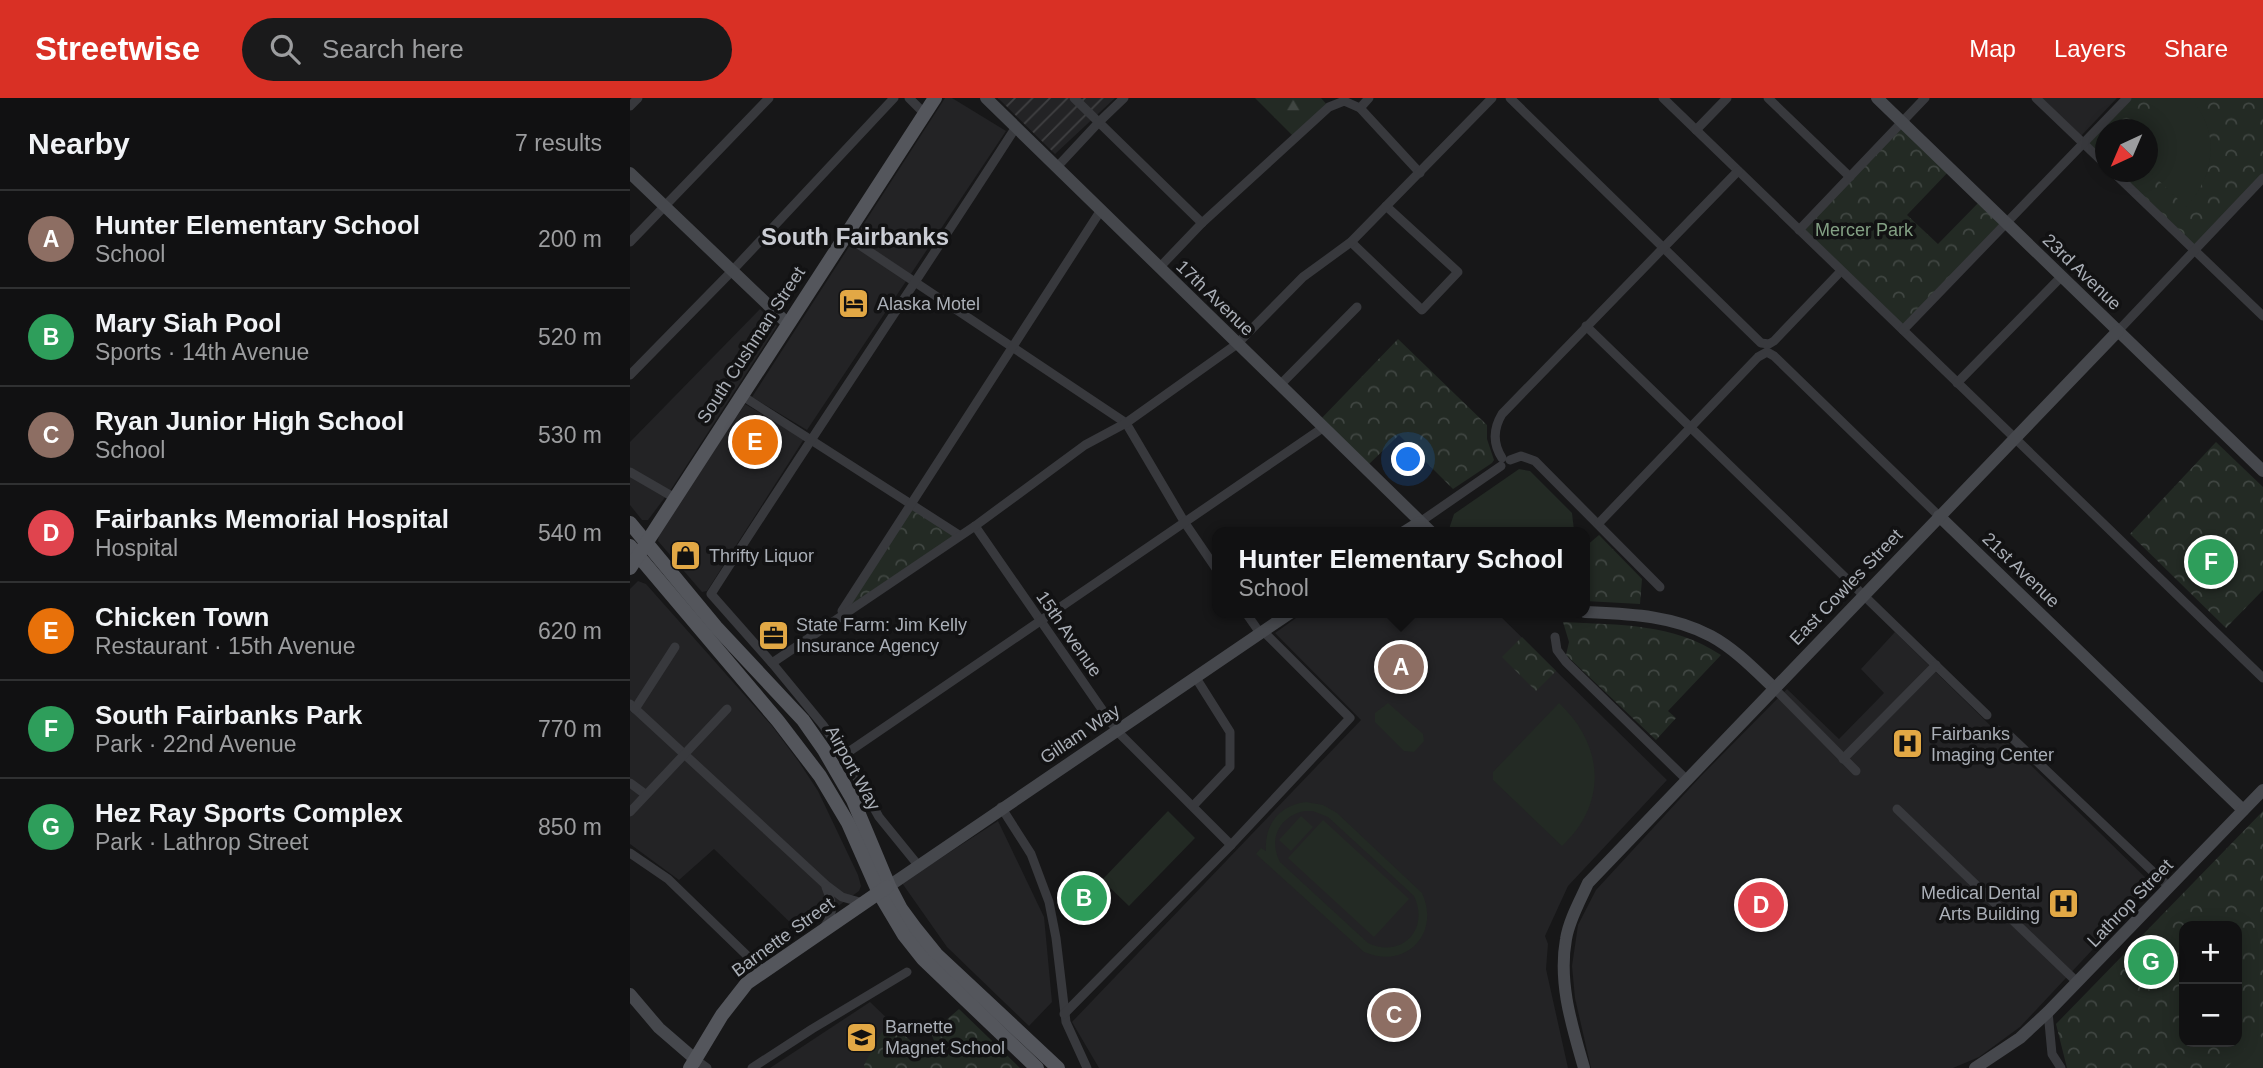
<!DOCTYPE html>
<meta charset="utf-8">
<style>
:root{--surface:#111112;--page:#1a1a1b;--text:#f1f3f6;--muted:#9c9d9f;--line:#303132;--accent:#d93025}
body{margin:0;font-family:Helvetica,sans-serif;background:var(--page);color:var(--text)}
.controls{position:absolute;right:21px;bottom:21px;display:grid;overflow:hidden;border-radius:14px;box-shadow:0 4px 18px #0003}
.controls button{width:63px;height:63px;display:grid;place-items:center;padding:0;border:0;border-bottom:2px solid var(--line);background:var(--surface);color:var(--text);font:35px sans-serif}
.compass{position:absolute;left:1465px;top:21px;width:63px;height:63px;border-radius:50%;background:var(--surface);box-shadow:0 4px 18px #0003;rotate:224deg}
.you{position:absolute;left:779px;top:362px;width:24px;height:24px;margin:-18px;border:5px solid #fff;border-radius:50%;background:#1a73e8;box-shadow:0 0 0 10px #1a73e833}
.badge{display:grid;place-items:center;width:46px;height:46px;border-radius:50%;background:var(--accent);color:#fff;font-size:23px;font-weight:700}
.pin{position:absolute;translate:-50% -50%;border:4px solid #fff;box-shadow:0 2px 7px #0006}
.popup{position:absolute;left:582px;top:429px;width:378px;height:91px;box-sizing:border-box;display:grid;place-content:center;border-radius:14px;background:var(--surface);filter:drop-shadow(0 2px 5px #0005);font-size:23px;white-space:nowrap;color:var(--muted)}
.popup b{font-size:26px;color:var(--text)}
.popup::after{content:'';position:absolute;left:50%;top:100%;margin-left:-14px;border:14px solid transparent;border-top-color:var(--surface)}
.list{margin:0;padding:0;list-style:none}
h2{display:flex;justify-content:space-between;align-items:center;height:91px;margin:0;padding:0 28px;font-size:30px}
h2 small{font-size:23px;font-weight:400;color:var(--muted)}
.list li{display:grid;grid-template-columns:46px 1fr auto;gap:21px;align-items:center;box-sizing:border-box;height:98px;padding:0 28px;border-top:2px solid var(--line)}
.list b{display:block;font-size:26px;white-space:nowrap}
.list p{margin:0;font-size:23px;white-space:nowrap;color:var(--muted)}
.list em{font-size:23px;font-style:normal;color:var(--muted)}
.icon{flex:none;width:38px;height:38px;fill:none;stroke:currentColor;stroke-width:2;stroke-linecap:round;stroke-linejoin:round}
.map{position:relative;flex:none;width:1633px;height:970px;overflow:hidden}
header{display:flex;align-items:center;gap:42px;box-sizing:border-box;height:98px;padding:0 35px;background:var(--accent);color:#fff}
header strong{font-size:33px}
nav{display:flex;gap:38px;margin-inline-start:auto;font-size:24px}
.search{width:490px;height:63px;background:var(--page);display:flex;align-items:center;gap:18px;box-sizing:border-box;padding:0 24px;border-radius:38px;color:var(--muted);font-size:26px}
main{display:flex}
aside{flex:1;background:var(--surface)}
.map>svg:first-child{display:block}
.built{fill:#232325}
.industrial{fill:url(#industrial-furrows)}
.forest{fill:url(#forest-firs)}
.park{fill:url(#park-crowns);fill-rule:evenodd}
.garden{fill:#232a24;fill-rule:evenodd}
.water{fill:url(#water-rules)}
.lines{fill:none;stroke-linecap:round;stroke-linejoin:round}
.street{stroke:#38393d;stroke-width:9}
.secondary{stroke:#46484d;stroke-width:12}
.primary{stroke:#54565c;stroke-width:14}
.labels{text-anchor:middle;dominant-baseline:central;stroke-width:7;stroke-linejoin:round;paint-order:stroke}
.park-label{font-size:18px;fill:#83a084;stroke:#121213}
.street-label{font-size:18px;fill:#aaafb7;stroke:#121213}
.poi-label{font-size:18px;fill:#aaafb7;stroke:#121213;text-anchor:start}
.district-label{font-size:24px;font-weight:bold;fill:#cbcdd4;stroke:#121213}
</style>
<header>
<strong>Streetwise</strong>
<div class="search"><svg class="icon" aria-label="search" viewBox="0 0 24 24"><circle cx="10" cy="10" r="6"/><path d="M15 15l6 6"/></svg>Search here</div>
<nav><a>Map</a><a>Layers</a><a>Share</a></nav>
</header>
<main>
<aside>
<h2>Nearby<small>7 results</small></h2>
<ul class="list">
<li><span class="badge" style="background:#8d6e63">A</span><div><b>Hunter Elementary School</b><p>School</p></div><em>200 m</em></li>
<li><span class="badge" style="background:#2e9e5b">B</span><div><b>Mary Siah Pool</b><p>Sports · 14th Avenue</p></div><em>520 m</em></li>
<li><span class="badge" style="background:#8d6e63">C</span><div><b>Ryan Junior High School</b><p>School</p></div><em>530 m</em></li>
<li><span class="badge" style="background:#e0444e">D</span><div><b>Fairbanks Memorial Hospital</b><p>Hospital</p></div><em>540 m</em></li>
<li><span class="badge" style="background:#e8710a">E</span><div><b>Chicken Town</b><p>Restaurant · 15th Avenue</p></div><em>620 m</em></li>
<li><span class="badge" style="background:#2e9e5b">F</span><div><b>South Fairbanks Park</b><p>Park · 22nd Avenue</p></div><em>770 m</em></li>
<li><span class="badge" style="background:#2e9e5b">G</span><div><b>Hez Ray Sports Complex</b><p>Park · Lathrop Street</p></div><em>850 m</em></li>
</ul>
</aside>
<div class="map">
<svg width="1633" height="970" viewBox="0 0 1633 970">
<defs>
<pattern id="industrial-furrows" width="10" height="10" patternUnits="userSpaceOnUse" patternTransform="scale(1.75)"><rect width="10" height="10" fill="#232325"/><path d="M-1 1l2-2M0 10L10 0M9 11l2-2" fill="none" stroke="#404042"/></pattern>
<pattern id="forest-firs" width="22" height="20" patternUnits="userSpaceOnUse" patternTransform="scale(1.75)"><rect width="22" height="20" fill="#232a24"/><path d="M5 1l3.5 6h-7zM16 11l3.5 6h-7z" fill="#404642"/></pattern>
<pattern id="park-crowns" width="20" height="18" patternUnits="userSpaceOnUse" patternTransform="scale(1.75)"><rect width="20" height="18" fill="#232a24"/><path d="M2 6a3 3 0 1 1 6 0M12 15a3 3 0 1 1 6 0" fill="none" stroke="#404642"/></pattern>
<pattern id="water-rules" width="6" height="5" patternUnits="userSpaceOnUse" patternTransform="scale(1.75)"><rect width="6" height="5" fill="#313a40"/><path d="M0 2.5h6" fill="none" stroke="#4c5459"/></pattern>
</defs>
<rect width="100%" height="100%" fill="#171718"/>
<g class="built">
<path d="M315 0H322L376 33 177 332 122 299Z"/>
<path d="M1412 0H1487L1451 38Z"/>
<path d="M130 211 147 228 42 390 18 422H12L0 407V344Z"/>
<path d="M115 306 174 341 77 493 72 494 28 443 29 435Z"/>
<path d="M8 483 16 486 142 628 169 664 188 693 228 777 231 788 229 793 171 835 84 751 49 782 0 746V491Z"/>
<path d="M673 515H867L1037 682 938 788 915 838 918 846 916 871 938 970H469L442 924 731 622 645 535Z"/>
<path d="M1265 534 1523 787 1390 929 1349 959 1323 970H961L945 900 942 868 948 827 966 792 1071 678 1157 591 1209 641 1254 595 1231 571Z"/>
<path d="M368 723 414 819 422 904 399 928 317 849 272 785Z"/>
<path d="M240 904 309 970H140Z"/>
</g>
<path class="industrial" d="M368 0H485L425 56Z"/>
<path class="forest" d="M625 0H691L699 9 665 40Z"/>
<g class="park">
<path d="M1497 0H1633V80L1565 152 1483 74H1518V32H1476L1475 67 1454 46Z"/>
<path d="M1272 24 1321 71 1277 117 1308 146 1352 101 1375 124 1273 232 1169 132Z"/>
<path d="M768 241 857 327V341L864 362 862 365 823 391 769 337 735 370 688 324Z"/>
<path d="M1586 344 1633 389V492L1596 530 1500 436Z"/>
<path d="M280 406 329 437 209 518Z"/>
<path d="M969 437 1012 481 1010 506 955 503V449Z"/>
<path d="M933 524C989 527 1043 525 1091 557L1038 613 1046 620 1026 642 936 557 939 544Z"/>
<path d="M892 539 926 573 906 593 872 559Z"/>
<path d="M1633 713V970H1437L1426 926ZM1554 828H1607V944H1554Z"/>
<path d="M329 911 390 970H235L234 967 252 934 267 930 298 960 307 950 301 935Z"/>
</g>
<g class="garden">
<path d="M1546 0H1560C1591 33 1585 78 1556 109L1518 72 1517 31Z"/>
<path d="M889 371 900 373 942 415 944 432 942 434H823L819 431 824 416Z"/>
<path d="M758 605 793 636 794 643 784 654 774 653 745 624V615Z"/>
<path d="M929 605C974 647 978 705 932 748L863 682V674Z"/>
<path d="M676 704 693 707 707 715 792 795C811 836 775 872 734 854L626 756 631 750 636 753C634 726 650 707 676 704ZM674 713H683L698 719 784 798C800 832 771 861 738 845L650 764C638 741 649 719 674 713Z"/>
<path d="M538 713 565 740 499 808 472 782Z"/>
<path d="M671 718 683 729 661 753 649 742Z"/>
<path d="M693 722 779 801 744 839 658 760Z"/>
<path d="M1629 936 1633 941V970H1596Z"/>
</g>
<path class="water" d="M438 777 473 796 462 814 456 811 450 823 432 813 439 793 431 788Z"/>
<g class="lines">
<g class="street">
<path d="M279 0 295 16"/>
<path d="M444 0 572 125"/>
<path d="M880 0 1131 245 1139 246 1144 243 1211 173"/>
<path d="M1033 0 1633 580"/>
<path d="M1138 0 1220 79"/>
<path d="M1406 0 1476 67"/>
<path d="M0 8 8 0"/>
<path d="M730 10 739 0"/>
<path d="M1066 32 1097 0"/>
<path d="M427 69 469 24 494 0"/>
<path d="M1483 74 1633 218"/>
<path d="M1169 132 1295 0"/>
<path d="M216 138 496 325 555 425 587 472"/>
<path d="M0 144 139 0"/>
<path d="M721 144 792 212 828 174 756 108"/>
<path d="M529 170 572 125 699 9 714 3 730 10 790 75"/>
<path d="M956 228 1357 617"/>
<path d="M1273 232 1497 0"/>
<path d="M1488 233 1633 80"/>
<path d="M0 277 102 173 264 0"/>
<path d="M1327 285 1432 178"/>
<path d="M650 287 727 209"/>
<path d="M111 297 329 437"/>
<path d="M872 360C863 346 863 331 872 316L1108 73"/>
<path d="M880 362 891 358 905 363 1030 489"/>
<path d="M0 374 45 400"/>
<path d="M790 424 871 368"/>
<path d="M969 425 1128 259 1137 254 1144 258 1309 418"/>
<path d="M345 428 487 633 601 747"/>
<path d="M212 513 471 112"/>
<path d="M616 515 630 535"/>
<path d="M925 539 927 552 936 564 1057 682"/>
<path d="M142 565 345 428 455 347 496 325 607 246 673 179 721 144 862 0"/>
<path d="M1144 590 1226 673"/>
<path d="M0 606 196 787 212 799 233 805"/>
<path d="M5 611 45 549"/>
<path d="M1367 632 1379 637 1539 789"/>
<path d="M214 657 694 329"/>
<path d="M1213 661 1306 567"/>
<path d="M0 685 15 696"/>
<path d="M563 708 600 669V634L566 580"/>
<path d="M371 709 401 756 419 804 426 840 436 924 457 970"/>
<path d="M1267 711 1447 884"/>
<path d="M0 714 97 611"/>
<path d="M0 755 38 781 133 873"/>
<path d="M288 767 249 719 214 657 193 627 142 565 81 496C181 340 285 186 386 29"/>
<path d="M195 828C205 814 202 804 196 789"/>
<path d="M1418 914 1422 956 1431 970"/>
<path d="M434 916 601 747 720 620 634 534"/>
<path d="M66 962 77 970"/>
<path d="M122 970 182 931 277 874"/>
</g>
<g class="secondary">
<path d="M356 0 801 434"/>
<path d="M1247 0 1633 373"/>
<path d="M0 75 158 226"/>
<path d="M1309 418 1613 712"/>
<path d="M774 434 790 424"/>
<path d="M955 514C998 516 1042 517 1081 538 1105 551 1125 572 1144 590"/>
<path d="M259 788 660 515"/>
<path d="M0 896 29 930 66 962"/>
<path d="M954 970C942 928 928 885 936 841 939 822 950 803 958 785L1488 233"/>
<path d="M1345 970 1390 940 1418 914 1633 692"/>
</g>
<g class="primary">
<path d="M0 425 86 529 173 622 194 652 223 702 259 788 271 811 285 830 306 856 428 970"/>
<path d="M0 448 148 623 190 678 218 725 249 795 274 837 293 861 407 970"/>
<path d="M0 470 305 0"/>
<path d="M60 970 92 917 117 885 257 789"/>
</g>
</g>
<defs>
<symbol id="hotel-square" viewBox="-11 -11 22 22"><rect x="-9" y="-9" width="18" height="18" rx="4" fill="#e2a845" stroke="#121213"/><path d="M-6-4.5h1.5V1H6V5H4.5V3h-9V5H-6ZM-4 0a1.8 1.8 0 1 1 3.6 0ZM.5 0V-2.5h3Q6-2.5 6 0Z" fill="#111"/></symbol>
<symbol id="shop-square" viewBox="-11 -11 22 22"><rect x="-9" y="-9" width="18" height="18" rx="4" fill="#e2a845" stroke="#121213"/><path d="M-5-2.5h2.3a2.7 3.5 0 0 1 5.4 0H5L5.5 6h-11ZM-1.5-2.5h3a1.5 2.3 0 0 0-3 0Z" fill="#111"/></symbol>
<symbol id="office-square" viewBox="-11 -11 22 22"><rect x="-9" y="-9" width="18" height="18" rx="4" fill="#e2a845" stroke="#121213"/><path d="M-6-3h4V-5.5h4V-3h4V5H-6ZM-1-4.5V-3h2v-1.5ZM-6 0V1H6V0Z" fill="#111"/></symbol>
<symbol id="hospital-square" viewBox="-11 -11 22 22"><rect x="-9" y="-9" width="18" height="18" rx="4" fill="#e2a845" stroke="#121213"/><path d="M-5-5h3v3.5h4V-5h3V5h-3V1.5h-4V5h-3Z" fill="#111"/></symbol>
<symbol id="school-square" viewBox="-11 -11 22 22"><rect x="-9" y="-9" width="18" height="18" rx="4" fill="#e2a845" stroke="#121213"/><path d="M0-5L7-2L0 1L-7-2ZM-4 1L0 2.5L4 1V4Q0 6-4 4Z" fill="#111"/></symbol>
</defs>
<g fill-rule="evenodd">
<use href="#hotel-square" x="206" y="188" width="35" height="35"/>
<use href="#shop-square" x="38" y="440" width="35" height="35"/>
<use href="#office-square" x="126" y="520" width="35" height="35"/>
<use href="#hospital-square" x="1260" y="628" width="35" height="35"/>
<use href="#hospital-square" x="1416" y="788" width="35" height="35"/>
<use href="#school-square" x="214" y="922" width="35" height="35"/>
</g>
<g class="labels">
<g class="park-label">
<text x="1234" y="132">Mercer Park</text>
</g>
<g class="street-label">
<text transform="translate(1452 174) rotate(44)">23rd Avenue</text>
<text transform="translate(585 200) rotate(44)">17th Avenue</text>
<text transform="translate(121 247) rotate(-57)">South Cushman Street</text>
<text transform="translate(1391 472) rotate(44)">21st Avenue</text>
<text transform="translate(1216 489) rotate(-46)">East Cowles Street</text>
<text transform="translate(439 536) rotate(55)">15th Avenue</text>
<text transform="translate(450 636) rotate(-34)">Gillam Way</text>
<text transform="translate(223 670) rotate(61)">Airport Way</text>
<text transform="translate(1500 805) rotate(-46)">Lathrop Street</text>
<text transform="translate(153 839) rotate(-36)">Barnette Street</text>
</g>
<g class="poi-label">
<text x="247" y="206">Alaska Motel</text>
<text x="79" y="458">Thrifty Liquor</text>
<text x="166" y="527">State Farm: Jim Kelly<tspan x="166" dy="21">Insurance Agency</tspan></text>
<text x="1301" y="636">Fairbanks<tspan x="1301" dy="21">Imaging Center</tspan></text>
<text x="1410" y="795" text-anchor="end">Medical Dental<tspan x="1410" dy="21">Arts Building</tspan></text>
<text x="255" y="929">Barnette<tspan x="255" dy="21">Magnet School</tspan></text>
</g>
<g class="district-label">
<text x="225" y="138">South Fairbanks</text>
</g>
</g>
</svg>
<div class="controls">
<button>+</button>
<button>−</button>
</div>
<svg class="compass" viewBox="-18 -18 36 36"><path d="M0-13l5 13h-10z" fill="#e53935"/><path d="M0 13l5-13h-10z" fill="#9c9d9f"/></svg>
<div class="you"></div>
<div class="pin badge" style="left:771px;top:569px;background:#8d6e63">A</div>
<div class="popup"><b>Hunter Elementary School</b>School</div>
<div class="pin badge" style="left:454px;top:800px;background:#2e9e5b">B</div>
<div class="pin badge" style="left:764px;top:917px;background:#8d6e63">C</div>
<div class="pin badge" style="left:1131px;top:807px;background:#e0444e">D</div>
<div class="pin badge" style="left:125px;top:344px;background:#e8710a">E</div>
<div class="pin badge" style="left:1581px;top:464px;background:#2e9e5b">F</div>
<div class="pin badge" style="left:1521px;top:864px;background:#2e9e5b">G</div>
</div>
</main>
